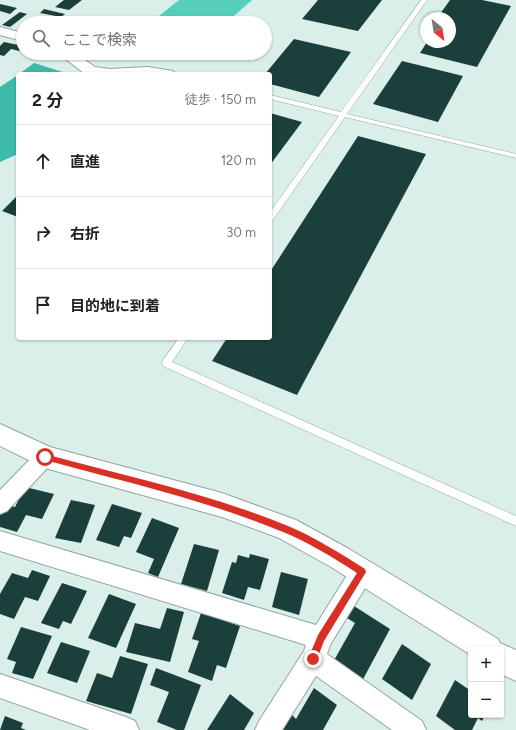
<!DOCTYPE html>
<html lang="ja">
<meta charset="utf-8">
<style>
:root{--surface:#fff;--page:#f2f2f2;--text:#222;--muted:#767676;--line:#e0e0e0}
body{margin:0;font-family:Figtree,"Noto Sans JP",sans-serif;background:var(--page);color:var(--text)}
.controls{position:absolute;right:12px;bottom:12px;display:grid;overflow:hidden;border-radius:4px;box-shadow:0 1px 3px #0004}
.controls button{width:36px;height:36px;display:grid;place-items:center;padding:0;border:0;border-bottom:1px solid var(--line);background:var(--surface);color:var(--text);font:20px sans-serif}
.compass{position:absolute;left:420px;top:12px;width:36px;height:36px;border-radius:50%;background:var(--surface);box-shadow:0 1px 3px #0004;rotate:150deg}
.stop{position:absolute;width:12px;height:12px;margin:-9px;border:3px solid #d93025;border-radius:50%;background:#fff}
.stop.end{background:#d93025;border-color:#fff;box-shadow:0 1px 4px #0008}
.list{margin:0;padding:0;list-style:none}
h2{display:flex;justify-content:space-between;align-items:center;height:52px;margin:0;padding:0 16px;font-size:17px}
h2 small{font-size:13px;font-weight:400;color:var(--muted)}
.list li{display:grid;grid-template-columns:26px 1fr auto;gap:12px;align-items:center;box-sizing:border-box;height:72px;padding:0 16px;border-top:1px solid var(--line)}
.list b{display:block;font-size:15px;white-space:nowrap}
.list em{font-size:13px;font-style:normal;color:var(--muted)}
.icon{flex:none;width:22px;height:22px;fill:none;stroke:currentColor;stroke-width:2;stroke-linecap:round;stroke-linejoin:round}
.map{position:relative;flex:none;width:516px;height:730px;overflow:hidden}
.search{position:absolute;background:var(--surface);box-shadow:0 1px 3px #0004;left:16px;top:16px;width:256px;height:44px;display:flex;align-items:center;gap:10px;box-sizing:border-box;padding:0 14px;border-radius:22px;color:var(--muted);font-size:15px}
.panel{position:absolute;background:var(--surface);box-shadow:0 1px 3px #0004;left:16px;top:72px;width:256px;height:268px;border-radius:4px}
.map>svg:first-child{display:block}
.forest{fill:#55cebc}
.water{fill:#3ebaa9}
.building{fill:#1b403b}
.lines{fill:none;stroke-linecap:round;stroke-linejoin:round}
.service-casing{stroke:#92a5a1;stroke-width:1}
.minor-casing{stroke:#92a5a1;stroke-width:2}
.tertiary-casing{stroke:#92a5a1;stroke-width:2}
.service{fill:#fff;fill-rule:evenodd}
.minor{fill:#fff;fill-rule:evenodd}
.tertiary{fill:#fff;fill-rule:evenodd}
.route{fill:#d93025}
</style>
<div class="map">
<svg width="516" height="730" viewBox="0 0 516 730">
<rect width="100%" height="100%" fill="#daeeea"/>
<path class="forest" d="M179 0H252L226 23H150Z"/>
<g class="water">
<path d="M34 63 69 74H19Z"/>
<path d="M18 75V154L0 162V87Z"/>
</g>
<g class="building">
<path d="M64 0H82L69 10 55 7Z"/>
<path d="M318 0H382L358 31 302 19Z"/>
<path d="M450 0H482L511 6 477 67 420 53 427 42H450V18H443L445 15 440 14Z"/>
<path d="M0 4 17 8 10 14 0 11Z"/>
<path d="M44 9 65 14 61 17 40 13Z"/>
<path d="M20 12 27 14 10 27 2 25Z"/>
<path d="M48 16 59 19 53 23H38Z"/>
<path d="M294 39 351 52 319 97 270 84V74H265Z"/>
<path d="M4 42 23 46V47L19 51 11 49 4 56 0 55V46Z"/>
<path d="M402 61 463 76 438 122 373 104Z"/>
<path d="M270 113 302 122 270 165Z"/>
<path d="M358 136 426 154 297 395 212 361 227 338H270V272Z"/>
<path d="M18 195V217L2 211Z"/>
<path d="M25 487 54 494 42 519 26 515 17 532 0 527V514L5 504 15 507Z"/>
<path d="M71 500 95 505 81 543 55 538Z"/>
<path d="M112 504 142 513 131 538 124 536 119 547 96 540Z"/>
<path d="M152 518 179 528 158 577 148 573 154 559 136 552Z"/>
<path d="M194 544 219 550 207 591 181 584Z"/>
<path d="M250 554 269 559 260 590 248 587 244 600 222 593 232 562 236 563 238 555 249 558Z"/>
<path d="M32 570 50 576 38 601 25 597 14 619 0 614V594L12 573 28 578Z"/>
<path d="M281 572 308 579 299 615 272 607Z"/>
<path d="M62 583 87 591 71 624 63 621 59 629 41 623Z"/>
<path d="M109 594 136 604 116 648 88 638Z"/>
<path d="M354 606 390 629 361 683 332 664 355 623 347 618Z"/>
<path d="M167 608 184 612 170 662 126 652 135 623 160 629Z"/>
<path d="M201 613 240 626 226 668 217 665 212 681 188 672 199 641 192 639Z"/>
<path d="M21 627 52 636 33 679 12 673 16 662 7 659Z"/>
<path d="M61 642 90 651 77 683 47 673Z"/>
<path d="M402 644 431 664 412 700 382 679Z"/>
<path d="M120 656 148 664 131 714 86 701 97 673 112 678Z"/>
<path d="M156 668 201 685 184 730H177L157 722 169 692 150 685Z"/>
<path d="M455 680 471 691V715H485L482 721 478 718 472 730H455L436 716Z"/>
<path d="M314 688 337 705 323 730H283L292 715 296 719Z"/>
<path d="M230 694 254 713 244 730H207Z"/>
<path d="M5 716 23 723 21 728 26 730H0Z"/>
</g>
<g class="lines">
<defs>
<g id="service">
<path d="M421 0H427L347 114 516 154V158L345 117 273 220 270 221V212L339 116 270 99V95L341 112Z"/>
<path d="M179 338H188L172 362 516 516V526L163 366 162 363 163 360Z"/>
</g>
<g id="minor">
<path d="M45 448 52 451 55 457 52 463 7 511 0 514V490L38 451Z"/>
<path d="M0 531 316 625 354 564 362 561 370 564 373 572 370 580 330 645 327 654 422 721 426 730H392L316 676 282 730H255L259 721 304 651 306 645 0 551Z"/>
<path d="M0 674 126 717 135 721 139 730H90L0 698Z"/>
</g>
<g id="tertiary">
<path d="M0 27 23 33V41L0 35Z"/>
<path d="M58 53H75L95 67 110 69 148 67 173 71 176 74H85Z"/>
<path d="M0 424 50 447 222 493 296 520 349 549 498 639 500 643 516 650V681L501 674V649H471V655L331 567 279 538 222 517 45 468 0 446Z"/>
</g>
</defs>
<use href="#service" class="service-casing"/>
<use href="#minor" class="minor-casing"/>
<use href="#tertiary" class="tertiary-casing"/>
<use href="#service" class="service"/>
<use href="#minor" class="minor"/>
<use href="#tertiary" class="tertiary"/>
</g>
<path class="route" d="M45 454C126 476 210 494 288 526 314 537 340 553 365 569L366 572 324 641 316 662 313 663 310 662 308 659 318 635 357 573C334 558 308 542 283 532 206 500 125 482 45 460L41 457Z"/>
</svg>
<div class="controls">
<button>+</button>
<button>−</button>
</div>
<svg class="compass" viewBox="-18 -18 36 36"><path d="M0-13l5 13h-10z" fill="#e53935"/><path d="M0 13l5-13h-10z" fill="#767676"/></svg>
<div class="stop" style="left:45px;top:457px"></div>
<div class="stop end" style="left:313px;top:659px"></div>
<div class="search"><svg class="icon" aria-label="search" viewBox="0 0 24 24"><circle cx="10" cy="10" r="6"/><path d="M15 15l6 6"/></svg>ここで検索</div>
<section class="panel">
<h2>2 分<small>徒歩 · 150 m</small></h2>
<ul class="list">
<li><svg class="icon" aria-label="ahead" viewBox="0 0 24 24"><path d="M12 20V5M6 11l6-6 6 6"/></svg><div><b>直進</b></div><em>120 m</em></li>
<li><svg class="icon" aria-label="right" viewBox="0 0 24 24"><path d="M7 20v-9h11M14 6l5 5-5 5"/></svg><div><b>右折</b></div><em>30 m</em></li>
<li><svg class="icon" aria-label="arrive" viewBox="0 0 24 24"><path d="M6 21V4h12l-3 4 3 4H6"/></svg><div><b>目的地に到着</b></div></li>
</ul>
</section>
</div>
